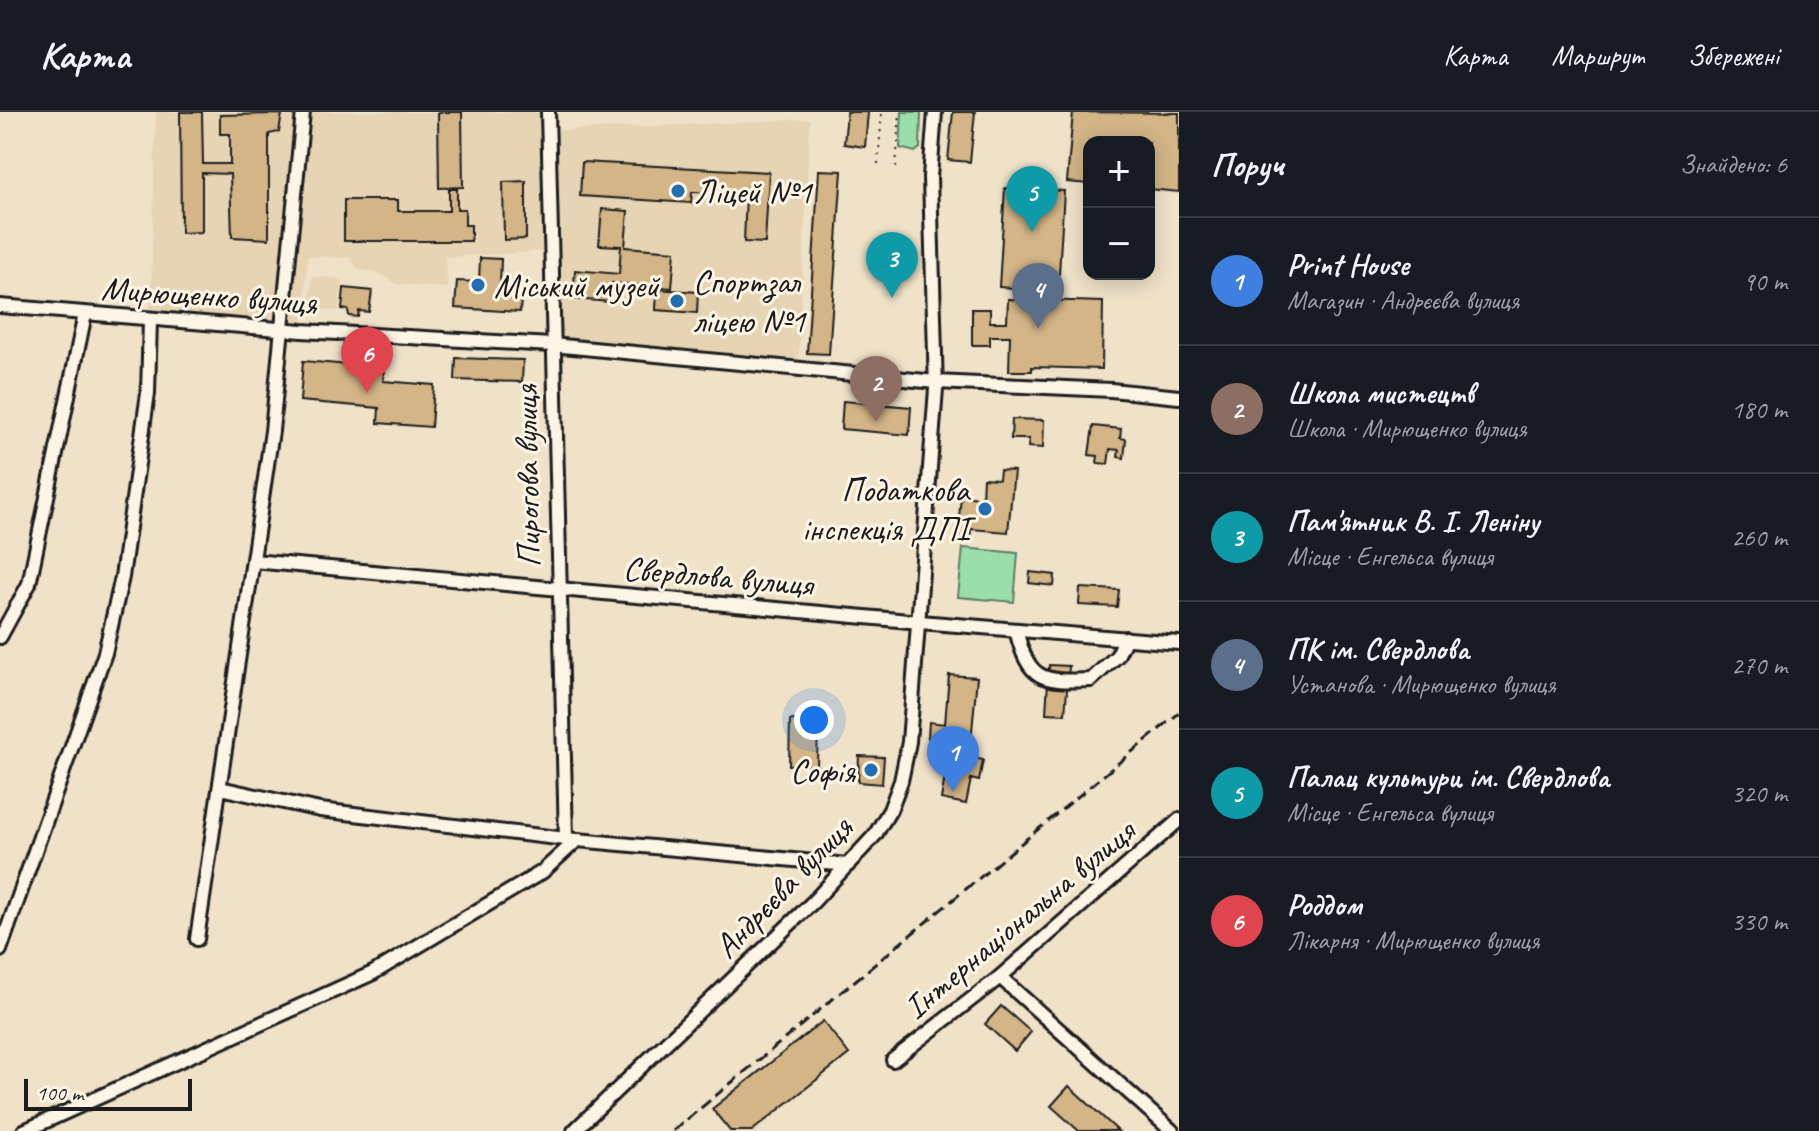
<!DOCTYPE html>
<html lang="uk">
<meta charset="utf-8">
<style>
:root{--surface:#171b24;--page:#20242c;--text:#f1f3f6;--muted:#9ea1a6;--line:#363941;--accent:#1f6fb2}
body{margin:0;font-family:Caveat,sans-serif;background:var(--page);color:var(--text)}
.controls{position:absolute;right:24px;top:24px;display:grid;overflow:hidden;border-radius:16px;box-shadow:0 4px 20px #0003}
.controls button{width:72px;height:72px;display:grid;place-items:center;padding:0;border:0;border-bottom:2px solid var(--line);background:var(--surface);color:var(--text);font:40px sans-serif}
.scale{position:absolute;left:24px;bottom:20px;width:168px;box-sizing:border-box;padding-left:8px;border:4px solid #1c1c1c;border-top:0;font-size:22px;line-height:28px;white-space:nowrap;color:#1c1c1c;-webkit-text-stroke:6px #fcf5e5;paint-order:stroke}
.you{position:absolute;left:814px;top:608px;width:28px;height:28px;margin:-20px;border:6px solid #fff;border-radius:50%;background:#1a73e8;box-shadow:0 0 0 12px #1a73e833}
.badge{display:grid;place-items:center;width:52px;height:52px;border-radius:50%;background:var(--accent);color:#fff;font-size:26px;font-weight:700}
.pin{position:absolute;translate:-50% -66px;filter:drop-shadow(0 2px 4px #0008)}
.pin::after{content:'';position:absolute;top:42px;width:28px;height:24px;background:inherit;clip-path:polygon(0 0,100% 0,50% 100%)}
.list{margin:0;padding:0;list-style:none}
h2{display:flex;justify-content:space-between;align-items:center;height:104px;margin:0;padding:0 32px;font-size:34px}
h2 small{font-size:26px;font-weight:400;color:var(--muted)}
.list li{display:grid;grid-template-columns:52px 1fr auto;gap:24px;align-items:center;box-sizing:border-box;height:128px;padding:0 32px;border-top:2px solid var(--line)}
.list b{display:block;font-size:30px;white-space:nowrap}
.list p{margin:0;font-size:26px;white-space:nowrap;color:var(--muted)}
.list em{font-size:26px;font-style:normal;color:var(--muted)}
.map{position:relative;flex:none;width:1179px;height:1019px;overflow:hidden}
header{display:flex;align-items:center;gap:48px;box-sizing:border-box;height:112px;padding:0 40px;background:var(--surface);border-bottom:2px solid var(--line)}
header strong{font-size:38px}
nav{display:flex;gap:44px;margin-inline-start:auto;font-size:28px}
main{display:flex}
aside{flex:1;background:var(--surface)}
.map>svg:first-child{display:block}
.built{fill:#e7d4b5}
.green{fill:#9adeab;stroke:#5b7d64;stroke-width:2}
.building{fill:#d3b587;stroke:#1c1c1c;stroke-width:2}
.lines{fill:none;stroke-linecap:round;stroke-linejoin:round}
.minor-casing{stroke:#1c1c1c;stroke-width:18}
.path{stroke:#1c1c1c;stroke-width:2;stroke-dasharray:2 6;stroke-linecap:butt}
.minor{stroke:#fcf5e5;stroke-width:12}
.rail{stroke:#1c1c1c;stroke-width:3;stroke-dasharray:12 6;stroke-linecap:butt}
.poi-dot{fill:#1f6fb2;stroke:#fcf5e5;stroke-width:3}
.labels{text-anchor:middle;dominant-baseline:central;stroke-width:6;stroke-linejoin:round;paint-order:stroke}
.poi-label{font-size:34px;fill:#1c1c1c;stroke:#fcf5e5;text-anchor:start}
.street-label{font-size:34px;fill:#1c1c1c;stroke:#fcf5e5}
</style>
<header>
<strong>Карта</strong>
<nav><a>Карта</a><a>Маршрут</a><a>Збережені</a></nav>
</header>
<main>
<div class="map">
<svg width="1179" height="1019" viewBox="0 0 1179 1019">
<rect width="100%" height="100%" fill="#f0e2c9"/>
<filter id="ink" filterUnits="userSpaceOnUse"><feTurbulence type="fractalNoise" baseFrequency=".0125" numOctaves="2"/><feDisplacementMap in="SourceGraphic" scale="16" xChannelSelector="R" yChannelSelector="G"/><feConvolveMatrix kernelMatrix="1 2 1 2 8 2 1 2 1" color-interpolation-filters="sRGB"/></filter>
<g filter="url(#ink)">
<g class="built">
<path d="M156 0H548L549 19 810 7 798 258 556 227 550 139 445 145 448 176 396 172 379 161 357 157 351 146 308 144 302 219 150 208Z"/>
<path d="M312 164 342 167 339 199 309 196Z"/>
</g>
<g class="green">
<path d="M902 0H921L920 36 915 40 900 36Z"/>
<path d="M963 436 1018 441 1014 490 958 485Z"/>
</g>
<g class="building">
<path d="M180 0H202L203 52H230V22H220V3L282 2 279 20 269 22V127L232 125 230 62 202 61V120L181 121Z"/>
<path d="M438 0H462L463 75 439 76Z"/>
<path d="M847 0H868L865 35 844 32Z"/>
<path d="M953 0H975L970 50 948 48Z"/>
<path d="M1073 0 1179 1V80L1149 77V30H1089V72L1067 70Z"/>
<path d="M582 50 769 60 765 131 744 130 746 83 692 80 691 91 580 84Z"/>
<path d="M819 58 842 59 829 242 807 241Z"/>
<path d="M526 69V127L504 128 503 70Z"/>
<path d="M1005 76 1064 79 1059 162 1047 161 1046 178 999 175Z"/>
<path d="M449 77H457V97H465V113H471V129H344V88H398V99H449Z"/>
<path d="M602 97 628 99 625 135 675 139 672 176 612 171 611 190 573 187 575 158 619 162 621 134 599 133Z"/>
<path d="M480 146 501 147 500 175 522 176 520 200 455 196 457 169 479 170Z"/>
<path d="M344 176 372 179 369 200 359 199 358 205 349 204 348 198 342 197Z"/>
<path d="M657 177 698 180 697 201 656 198Z"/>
<path d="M1008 187 1103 190 1102 257 1032 255V259H1009L1010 224H990V233H972V197H990V210H1007Z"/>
<path d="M456 246 523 248 522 270 455 268Z"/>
<path d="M303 249 384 256 383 269 434 273 431 315 378 311 379 296 300 289Z"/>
<path d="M843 289 911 295 909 323 841 317Z"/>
<path d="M1012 307 1044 308 1043 336 1028 335 1029 327H1011Z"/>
<path d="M1093 314 1121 317 1120 326 1126 327 1124 346 1118 345 1119 338 1110 337 1108 352 1097 351 1098 344 1089 343Z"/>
<path d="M1000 358 1014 359 1008 420 971 417 970 430 957 429 961 384 982 386 983 366 999 367Z"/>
<path d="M1030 460 1055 463 1054 474 1029 471Z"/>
<path d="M1080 476 1119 478 1117 495 1079 493Z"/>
<path d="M1049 553 1069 554 1065 602 1046 601Z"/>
<path d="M949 563 977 565 971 630 928 626 929 610 945 612Z"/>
<path d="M790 608 818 609 817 654 789 653Z"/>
<path d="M859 644 884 645 882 672 858 670Z"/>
<path d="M965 644 983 648 979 669 971 667 966 692 941 687 947 654 963 657Z"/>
<path d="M1001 894 1031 920 1015 939 985 912Z"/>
<path d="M823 909 849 942 752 1019H730L712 997Z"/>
<path d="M1069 974 1118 1019H1079L1051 994Z"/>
</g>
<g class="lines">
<defs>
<g id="minor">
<path d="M548 0 566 727"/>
<path d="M0 194 302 219 552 233 936 270 1111 278 1179 285"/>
<path d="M253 449 920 510 1179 531"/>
<path d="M1016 518C1029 569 1041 570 1091 568L1117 544 1126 526"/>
<path d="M0 525 29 472 85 202"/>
<path d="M220 676 320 698 566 727 848 753"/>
<path d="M197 827 272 319 303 0"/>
<path d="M0 838 105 541 122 465 148 281 150 208"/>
<path d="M1000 865 1172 1019"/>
<path d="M893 948 1000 865 1179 708"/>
<path d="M24 1019 373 861 542 760 577 728"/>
<path d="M574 1019 813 790 875 723 890 698 901 669 909 630 936 277 930 65 935 0"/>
</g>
</defs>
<use href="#minor" class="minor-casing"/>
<g class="path">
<path d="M878 52 882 0"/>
<path d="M896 55 900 0"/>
</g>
<use href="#minor" class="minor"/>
<path class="rail" d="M673 1019 1179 601"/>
</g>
</g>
<g class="poi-dot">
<circle cx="678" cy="79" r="8"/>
<circle cx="478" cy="173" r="8"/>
<circle cx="677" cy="189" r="8"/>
<circle cx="985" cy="397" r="8"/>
<circle cx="871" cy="658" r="8"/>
</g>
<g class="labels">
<g class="poi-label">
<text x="694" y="79">Ліцей №1</text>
<text x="693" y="169">Спортзал<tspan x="693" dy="39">ліцею №1</tspan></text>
<text x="494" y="173">Міський музей</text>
<text x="969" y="377" text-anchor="end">Податкова<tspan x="969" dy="39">інспекція ДПІ</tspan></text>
<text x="855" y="658" text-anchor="end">Софія</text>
</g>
<g class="street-label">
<text transform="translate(209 183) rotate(4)">Мирющенко вулиця</text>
<text transform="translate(527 364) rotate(-91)">Пирогова вулиця</text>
<text transform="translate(718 464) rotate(5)">Свердлова вулиця</text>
<text transform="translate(783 775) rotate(-46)">Андрєєва вулиця</text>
<text transform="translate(1019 807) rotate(-40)">Інтернаціональна вулиця</text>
</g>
</g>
</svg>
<div class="controls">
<button>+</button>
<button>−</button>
</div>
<div class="scale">100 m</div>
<div class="you"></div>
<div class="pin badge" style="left:953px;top:680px;background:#3f7fe0">1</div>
<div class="pin badge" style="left:876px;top:310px;background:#8d6e63">2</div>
<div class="pin badge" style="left:892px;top:186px;background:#0f9aa8">3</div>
<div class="pin badge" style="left:1038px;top:217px;background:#5c6f8a">4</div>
<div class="pin badge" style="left:1032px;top:120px;background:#0f9aa8">5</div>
<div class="pin badge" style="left:367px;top:281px;background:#e0444e">6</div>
</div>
<aside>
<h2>Поруч<small>Знайдено: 6</small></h2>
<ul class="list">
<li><span class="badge" style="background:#3f7fe0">1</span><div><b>Print House</b><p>Магазин · Андрєєва вулиця</p></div><em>90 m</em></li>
<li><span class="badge" style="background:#8d6e63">2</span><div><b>Школа мистецтв</b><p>Школа · Мирющенко вулиця</p></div><em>180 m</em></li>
<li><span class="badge" style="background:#0f9aa8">3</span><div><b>Пам'ятник В. І. Леніну</b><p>Місце · Енгельса вулиця</p></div><em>260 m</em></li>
<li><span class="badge" style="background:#5c6f8a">4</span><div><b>ПК ім. Свердлова</b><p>Установа · Мирющенко вулиця</p></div><em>270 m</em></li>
<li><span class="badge" style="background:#0f9aa8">5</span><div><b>Палац культури ім. Свердлова</b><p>Місце · Енгельса вулиця</p></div><em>320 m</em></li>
<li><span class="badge" style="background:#e0444e">6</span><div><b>Роддом</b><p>Лікарня · Мирющенко вулиця</p></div><em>330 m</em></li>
</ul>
</aside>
</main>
